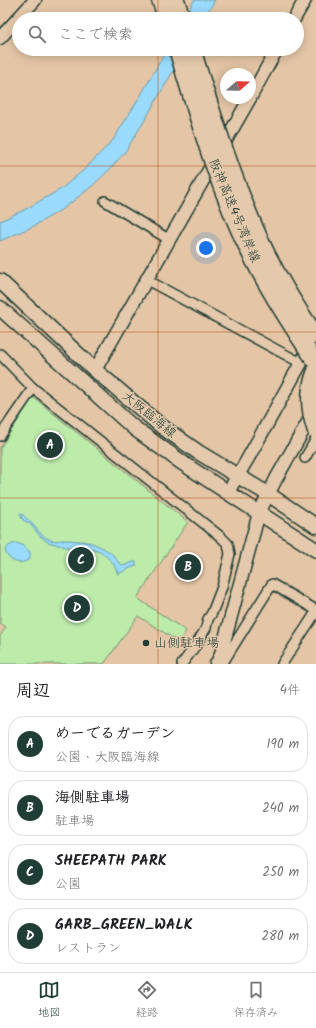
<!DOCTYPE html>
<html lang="ja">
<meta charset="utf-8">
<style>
:root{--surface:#fff;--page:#f2f2f2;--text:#202124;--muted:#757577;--line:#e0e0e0;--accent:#1f3d34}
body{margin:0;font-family:Kalam,"Klee One",sans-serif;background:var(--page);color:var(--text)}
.compass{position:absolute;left:220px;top:68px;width:36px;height:36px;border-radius:50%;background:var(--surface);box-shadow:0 2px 10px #0003;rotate:70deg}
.you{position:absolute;left:206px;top:248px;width:14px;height:14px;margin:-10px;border:3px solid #fff;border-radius:50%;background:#1a73e8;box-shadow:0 0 0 6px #1a73e833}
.badge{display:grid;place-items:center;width:26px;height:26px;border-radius:50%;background:var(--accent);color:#fff;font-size:13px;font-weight:700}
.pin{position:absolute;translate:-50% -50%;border:2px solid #fff;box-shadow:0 1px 4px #0006}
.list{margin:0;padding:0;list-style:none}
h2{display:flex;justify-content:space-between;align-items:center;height:52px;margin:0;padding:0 16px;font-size:17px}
h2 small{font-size:13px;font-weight:400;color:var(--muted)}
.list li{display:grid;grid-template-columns:26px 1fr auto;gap:12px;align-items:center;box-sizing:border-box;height:56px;margin:0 8px 8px;padding:0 8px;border:1px solid var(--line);border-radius:16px}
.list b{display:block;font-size:15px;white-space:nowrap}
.list p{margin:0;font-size:13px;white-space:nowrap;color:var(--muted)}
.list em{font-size:13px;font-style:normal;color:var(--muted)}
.icon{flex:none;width:22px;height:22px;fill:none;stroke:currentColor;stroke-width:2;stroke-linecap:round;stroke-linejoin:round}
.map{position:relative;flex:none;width:316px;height:664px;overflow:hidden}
.search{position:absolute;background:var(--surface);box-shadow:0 2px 10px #0003;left:12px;right:12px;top:12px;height:44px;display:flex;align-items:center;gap:10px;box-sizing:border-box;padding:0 14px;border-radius:22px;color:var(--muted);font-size:15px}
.sheet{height:308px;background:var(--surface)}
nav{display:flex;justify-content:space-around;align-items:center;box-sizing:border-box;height:56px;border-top:1px solid var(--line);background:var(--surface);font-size:11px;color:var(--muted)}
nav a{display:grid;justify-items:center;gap:2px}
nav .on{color:var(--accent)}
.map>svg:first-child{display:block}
.green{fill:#bcebaa;stroke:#6e946f}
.water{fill:#9adafc;stroke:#699bac}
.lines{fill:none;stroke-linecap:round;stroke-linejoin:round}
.street-casing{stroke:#1f3d34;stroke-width:12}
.secondary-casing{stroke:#1f3d34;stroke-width:15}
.primary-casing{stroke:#1f3d34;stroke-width:17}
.highway-casing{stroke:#1f3d34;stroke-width:19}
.street{stroke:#e5c9ac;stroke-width:9}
.secondary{stroke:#e5c9ac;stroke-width:12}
.primary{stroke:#e5c9ac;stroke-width:14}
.highway{stroke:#e5c9ac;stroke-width:16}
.highway-bridge-casing{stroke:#1f3d34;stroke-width:19;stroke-linecap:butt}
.highway-bridge{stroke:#e5c9ac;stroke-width:16}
.grid{fill:none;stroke:#b65216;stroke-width:1;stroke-opacity:0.55}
.poi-dot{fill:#1f3d34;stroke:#e5c9ac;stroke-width:1.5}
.labels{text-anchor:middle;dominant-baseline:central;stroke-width:3;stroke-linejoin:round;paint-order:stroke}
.street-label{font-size:13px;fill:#1f3d34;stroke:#e5c9ac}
.poi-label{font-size:13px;fill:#1f3d34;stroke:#e5c9ac;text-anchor:start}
</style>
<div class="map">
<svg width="316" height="664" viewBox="0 0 316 664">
<rect width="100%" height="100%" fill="#e4c6a6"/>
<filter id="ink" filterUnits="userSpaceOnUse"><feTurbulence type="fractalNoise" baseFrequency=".025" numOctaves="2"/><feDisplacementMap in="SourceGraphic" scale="8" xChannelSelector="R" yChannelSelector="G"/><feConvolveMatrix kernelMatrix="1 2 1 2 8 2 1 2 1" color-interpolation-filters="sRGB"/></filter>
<g filter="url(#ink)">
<path class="green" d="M33 397 188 522 137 598 186 631 179 642 138 616 104 664H0V636L6 627 0 623V448Z"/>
<g class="water">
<path d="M194 0H215L204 19H184Z"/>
<path d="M167 49H186L143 123 125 152 110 169 91 187 64 208 34 226 0 241V221L24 210 61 189 86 168 113 140 141 95Z"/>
<path d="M20 513 22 514C26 518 30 521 33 525 38 530 42 537 49 539 54 542 58 540 64 540 73 540 83 541 92 543 97 545 110 551 113 555 116 558 118 563 122 565 126 567 131 561 136 562V566L128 569 118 574 114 565 111 561 106 556 100 551 90 548 66 547 48 542 40 536 31 525 22 519Z"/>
<path d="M17 543 22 545 30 552V559C20 566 8 562 5 550 9 545 11 544 17 543Z"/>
</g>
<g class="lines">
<defs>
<g id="street">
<path d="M105 201 170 240"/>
<path d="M147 280 301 363"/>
<path d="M0 354 33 388 221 537 228 544 230 554 222 587 212 613 208 619 206 628 196 645 182 664"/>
<path d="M0 436 33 388"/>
<path d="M305 458 316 439"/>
<path d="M222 664 272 584 316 610"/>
<path d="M282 664 316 612"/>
</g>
<g id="secondary">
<path d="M294 19 305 0"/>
<path d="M0 38 35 0"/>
<path d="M250 98 277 49"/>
<path d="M95 370 250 98"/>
<path d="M228 492 247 460 311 345"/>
<path d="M216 664 220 657 259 513 276 479 313 413"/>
</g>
<g id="primary">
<path d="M0 281 95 370 161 426 198 452 268 494 316 526"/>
<path d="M0 308 134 428 184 464 316 550"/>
</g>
<g id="highway">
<path d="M160 0 167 19"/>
<path d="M176 0 182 19"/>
</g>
</defs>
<use href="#street" class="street-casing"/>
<use href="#secondary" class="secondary-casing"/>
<use href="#primary" class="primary-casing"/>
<use href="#highway" class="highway-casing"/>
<use href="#street" class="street"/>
<use href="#secondary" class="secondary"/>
<use href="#primary" class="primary"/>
<use href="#highway" class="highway"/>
<defs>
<g id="highway-bridge">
<path d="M177 49C198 118 218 188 250 253 269 291 292 327 316 362"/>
<path d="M192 49C213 115 233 181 262 244 277 276 296 307 316 336"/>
<path d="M316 371C307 391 309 411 316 431"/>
</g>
</defs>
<use href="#highway-bridge" class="highway-bridge-casing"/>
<use href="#highway-bridge" class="highway-bridge"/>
</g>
</g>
<path class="grid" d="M158 0V19M158 49V664M0 166H316M0 332H316M0 498H316"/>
<circle class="poi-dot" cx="146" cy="643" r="4"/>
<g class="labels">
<g class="street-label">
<text transform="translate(234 211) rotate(67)">阪神高速4号湾岸線</text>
<text transform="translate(149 415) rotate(39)">大阪臨海線</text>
</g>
<g class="poi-label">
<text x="154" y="643">山側駐車場</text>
</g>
</g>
</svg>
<svg class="compass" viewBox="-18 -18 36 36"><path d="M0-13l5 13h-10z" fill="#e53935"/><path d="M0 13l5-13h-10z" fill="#757577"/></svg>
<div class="you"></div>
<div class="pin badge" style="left:50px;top:445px">A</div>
<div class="pin badge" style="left:188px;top:567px">B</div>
<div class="pin badge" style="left:81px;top:560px">C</div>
<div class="pin badge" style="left:77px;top:608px">D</div>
<div class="search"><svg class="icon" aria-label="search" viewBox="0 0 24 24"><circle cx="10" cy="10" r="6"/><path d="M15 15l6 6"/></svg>ここで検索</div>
</div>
<section class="sheet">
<h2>周辺<small>4件</small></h2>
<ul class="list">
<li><span class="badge">A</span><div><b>めーでるガーデン</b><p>公園 · 大阪臨海線</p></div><em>190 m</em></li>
<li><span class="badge">B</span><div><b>海側駐車場</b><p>駐車場</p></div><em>240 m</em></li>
<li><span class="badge">C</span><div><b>SHEEPATH PARK</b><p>公園</p></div><em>250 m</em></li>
<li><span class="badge">D</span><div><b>GARB_GREEN_WALK</b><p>レストラン</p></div><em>280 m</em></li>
</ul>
</section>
<nav>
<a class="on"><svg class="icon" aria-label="map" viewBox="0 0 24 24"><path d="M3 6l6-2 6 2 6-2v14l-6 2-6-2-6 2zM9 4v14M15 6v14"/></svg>地図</a>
<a><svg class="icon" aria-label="directions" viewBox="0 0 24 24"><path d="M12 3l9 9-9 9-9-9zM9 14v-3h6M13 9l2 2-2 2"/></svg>経路</a>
<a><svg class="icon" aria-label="saved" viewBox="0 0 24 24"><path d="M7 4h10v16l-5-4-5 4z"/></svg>保存済み</a>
</nav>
